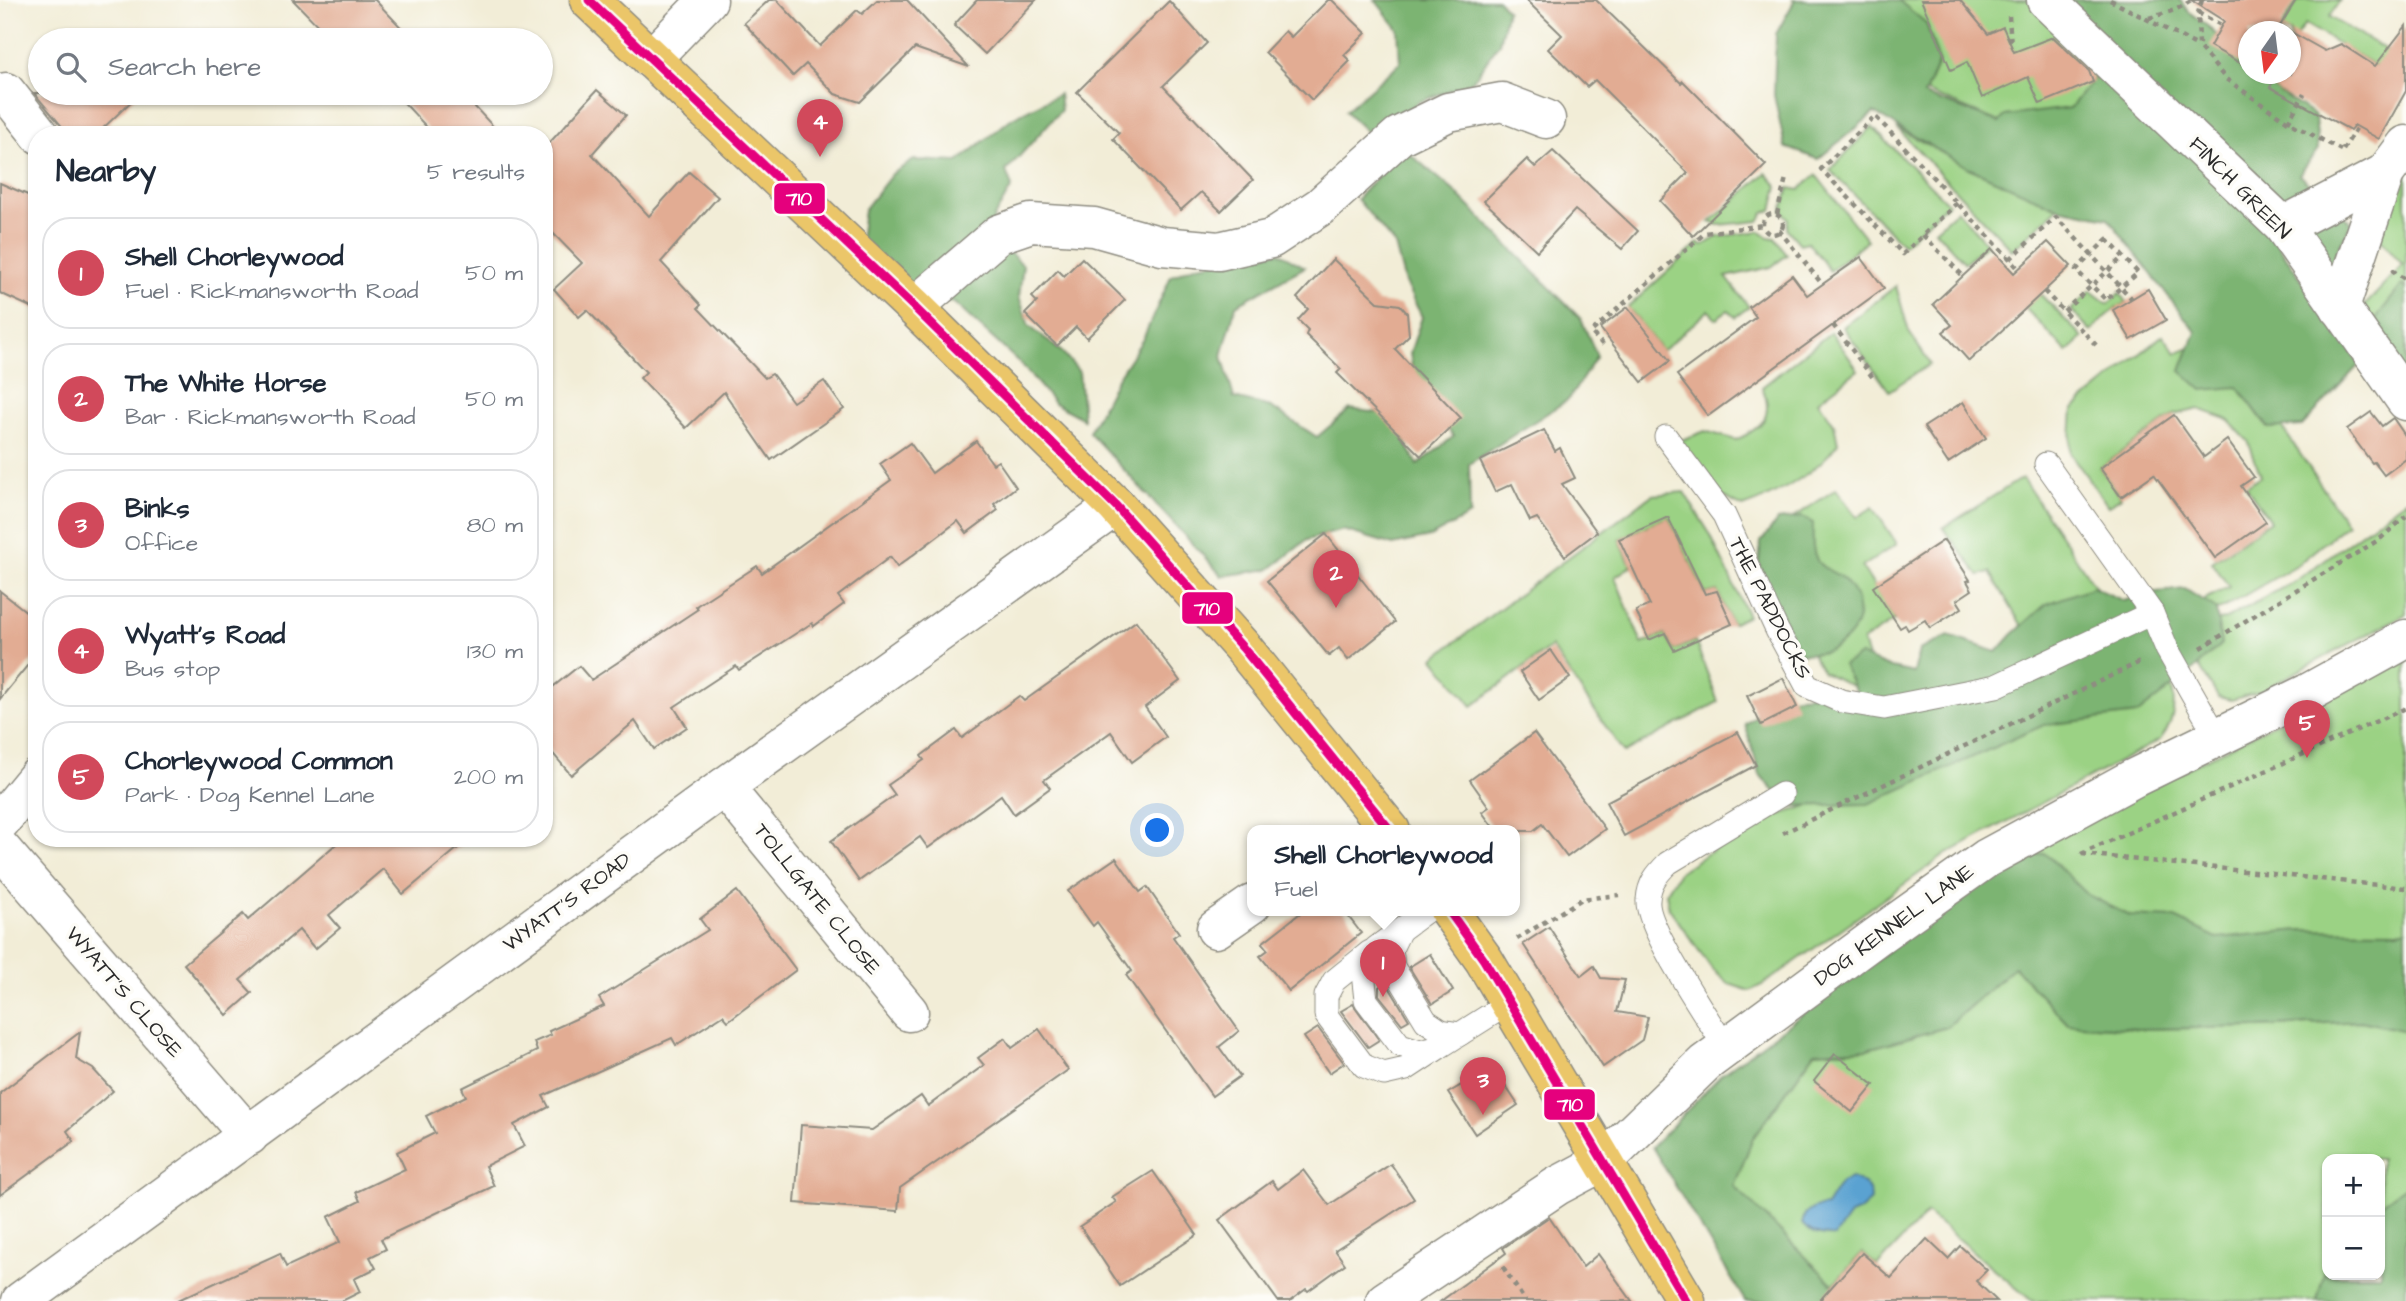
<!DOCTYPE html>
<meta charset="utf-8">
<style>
:root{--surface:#fff;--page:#f2f2f3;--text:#1f2937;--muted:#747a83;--line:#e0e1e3;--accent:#d1495b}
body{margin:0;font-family:"Architects Daughter",sans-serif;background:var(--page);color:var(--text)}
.controls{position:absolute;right:21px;bottom:21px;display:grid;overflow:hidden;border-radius:14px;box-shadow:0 2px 5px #0004}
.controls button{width:63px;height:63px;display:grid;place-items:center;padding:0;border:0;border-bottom:2px solid var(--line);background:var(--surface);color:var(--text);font:35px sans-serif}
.compass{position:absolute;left:2238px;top:21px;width:63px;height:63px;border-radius:50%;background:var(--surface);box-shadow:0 2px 5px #0004;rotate:194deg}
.you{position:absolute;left:1158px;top:831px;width:24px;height:24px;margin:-18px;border:5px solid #fff;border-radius:50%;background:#1a73e8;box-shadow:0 0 0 10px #1a73e833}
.badge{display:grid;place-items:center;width:46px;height:46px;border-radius:50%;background:var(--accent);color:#fff;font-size:23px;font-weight:700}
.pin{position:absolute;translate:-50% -58px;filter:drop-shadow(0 2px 4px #0008)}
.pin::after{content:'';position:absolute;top:37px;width:24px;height:21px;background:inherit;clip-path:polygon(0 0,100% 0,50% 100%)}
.popup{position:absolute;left:1247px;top:825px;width:273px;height:91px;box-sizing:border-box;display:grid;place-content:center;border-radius:14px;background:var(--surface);filter:drop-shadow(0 2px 5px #0005);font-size:23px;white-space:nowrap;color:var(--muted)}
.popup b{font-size:26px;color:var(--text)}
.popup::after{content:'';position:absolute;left:50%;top:100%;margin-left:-14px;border:14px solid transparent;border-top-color:var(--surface)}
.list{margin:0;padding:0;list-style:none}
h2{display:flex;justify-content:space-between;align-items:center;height:91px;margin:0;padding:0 28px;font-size:30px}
h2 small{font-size:23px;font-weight:400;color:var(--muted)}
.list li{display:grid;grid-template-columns:46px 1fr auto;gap:21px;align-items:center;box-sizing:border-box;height:112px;margin:0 14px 14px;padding:0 14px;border:2px solid var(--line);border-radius:28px}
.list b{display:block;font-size:26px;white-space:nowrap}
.list p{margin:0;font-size:23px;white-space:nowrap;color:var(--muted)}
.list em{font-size:23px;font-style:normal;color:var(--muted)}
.icon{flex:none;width:38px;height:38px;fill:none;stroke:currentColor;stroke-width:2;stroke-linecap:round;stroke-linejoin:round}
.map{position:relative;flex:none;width:2406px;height:1301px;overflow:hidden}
.search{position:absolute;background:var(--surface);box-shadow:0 2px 5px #0004;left:28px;top:28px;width:525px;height:77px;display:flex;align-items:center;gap:18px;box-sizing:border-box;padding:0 24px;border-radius:38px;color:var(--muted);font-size:26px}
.panel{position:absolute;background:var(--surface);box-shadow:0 2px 5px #0004;left:28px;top:126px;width:525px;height:721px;border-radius:28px}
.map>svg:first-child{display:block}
.green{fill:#9bd284;stroke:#637e58;stroke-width:2}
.forest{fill:#7cb472;stroke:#54704e;stroke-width:2}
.water{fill:#5aa2d1;stroke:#42667e;stroke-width:2}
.building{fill:#e2ac93}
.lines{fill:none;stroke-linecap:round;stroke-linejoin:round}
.service-casing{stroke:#8e8c81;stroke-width:25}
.minor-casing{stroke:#8e8c81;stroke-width:41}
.primary-casing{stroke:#8e8c81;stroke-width:41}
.path{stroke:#8e8c81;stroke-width:4.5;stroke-dasharray:5 5;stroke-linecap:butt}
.service{stroke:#fff;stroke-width:23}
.minor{stroke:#fff;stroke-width:38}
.primary{stroke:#ebc669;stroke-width:38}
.bus-1-casing{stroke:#fdfcf7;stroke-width:14}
.bus-1{stroke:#e5007d;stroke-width:9}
.labels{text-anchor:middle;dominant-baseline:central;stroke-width:7;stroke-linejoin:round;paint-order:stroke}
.street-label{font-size:21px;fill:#2b2b2b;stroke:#fdfcf7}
.line-badge{stroke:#fdfcf7;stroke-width:2.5}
.badge-label{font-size:19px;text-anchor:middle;font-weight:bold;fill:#fff}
</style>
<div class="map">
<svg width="2406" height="1301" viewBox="0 0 2406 1301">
<rect width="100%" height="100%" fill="#fdfcf7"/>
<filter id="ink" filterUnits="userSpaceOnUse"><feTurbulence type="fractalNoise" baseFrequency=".0143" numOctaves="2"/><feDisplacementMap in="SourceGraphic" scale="14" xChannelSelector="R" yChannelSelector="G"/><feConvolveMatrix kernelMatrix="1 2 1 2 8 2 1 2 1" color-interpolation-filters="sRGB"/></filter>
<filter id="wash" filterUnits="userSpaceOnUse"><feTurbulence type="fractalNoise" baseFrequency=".00686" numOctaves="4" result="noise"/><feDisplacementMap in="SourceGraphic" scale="28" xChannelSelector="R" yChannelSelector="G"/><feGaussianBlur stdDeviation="1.57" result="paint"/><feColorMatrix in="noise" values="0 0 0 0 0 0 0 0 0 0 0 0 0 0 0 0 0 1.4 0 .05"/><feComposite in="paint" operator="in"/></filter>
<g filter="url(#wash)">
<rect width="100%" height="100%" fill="#f2edd7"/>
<g class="green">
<path d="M1793 0H2034L2104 66 2068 112 1999 122 1861 65Z"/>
<path d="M2298 0H2340L2329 17 2388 51 2406 84 2305 24 2291 43 2290 32H2279Z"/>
<path d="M1872 127 1948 203 1903 245 1830 170Z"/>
<path d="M1897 128 1969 168 2058 208 2012 250Z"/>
<path d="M2406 169V389L2354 317 2403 265 2373 230Z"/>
<path d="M1766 173 1778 186 1772 210 1764 213 1759 221 1719 225 1710 222Z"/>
<path d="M1816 175 1867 240 1830 271 1808 242 1800 244 1787 229 1788 218 1782 211 1789 188 1799 190Z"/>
<path d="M1957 210 1987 244 1965 263 1935 230Z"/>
<path d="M1759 231 1768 237 1775 238 1787 255 1771 267 1726 277 1749 307 1735 317 1728 310 1715 319 1709 310 1662 351 1628 307 1699 243 1702 246 1717 237Z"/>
<path d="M1896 286 1909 332 1930 364 1889 391 1843 327Z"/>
<path d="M2091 291 2108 304 2120 293 2127 302 2113 310 2091 331 2071 310Z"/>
<path d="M2040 294 2083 338 2067 352 2025 308Z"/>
<path d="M1831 332 1858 370 1818 401 1834 424 1838 443C1818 472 1776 496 1743 507L1722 496 1677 442 1705 431 1736 440C1762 428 1775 416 1762 387Z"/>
<path d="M2163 335 2176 353 2190 347 2181 371 2238 387 2268 428 2282 427 2347 524 2297 565 2221 609 2173 615 2229 587 2212 562 2270 521 2246 486 2261 476 2248 441 2227 419 2199 409 2174 415 2100 468 2121 497 2108 506 2070 453 2073 409Z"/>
<path d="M2022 478 2107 604 2032 643 1990 572 1979 575 1943 528Z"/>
<path d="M1836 489 1857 517 1873 507 1897 544 1862 567 1895 620 1863 641 1876 687 1852 686 1823 672 1764 573 1777 529Z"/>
<path d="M1684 492 1710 534 1748 616 1732 624 1717 591 1705 594 1668 517 1619 539 1631 566 1615 577 1642 644 1665 633 1674 650 1695 641 1718 702 1624 753 1551 647 1472 706 1434 658 1652 495Z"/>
<path d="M2406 500V614L2259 692 2231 700 2218 697 2170 618 2193 623 2226 619 2297 580Z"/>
<path d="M2406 655V958L2105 949 2009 861Z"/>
<path d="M2165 663C2174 692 2181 713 2160 740L1948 853 1764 984 1750 991 1729 984 1712 969 1669 908 1666 893 1679 872 1722 844 1772 817 1817 803Z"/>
<path d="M2014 967 2068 1024 2138 1029 2260 1027 2361 1021 2406 1031V1186L2380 1205V1159H2327V1263L2317 1301H2032L1927 1213 1877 1266 1862 1253 1830 1288 1734 1186 1753 1138 1815 1052 1867 1049 1947 1027Z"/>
</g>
<g class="forest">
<path d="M1375 0H1498L1507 10 1499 43 1472 82 1418 102 1375 140 1345 111 1400 63 1398 29Z"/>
<path d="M1795 0H1898L1926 23 1939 61 1924 95 1999 122 2005 116 2070 108 2104 66 2273 238 2360 364 2302 426 2269 428 2238 387 2202 390 2181 371 2196 332 2108 218 2058 208 1969 168 1874 113 1818 159 1785 147 1774 95 1776 34Z"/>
<path d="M2061 0H2180L2189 12 2210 28 2248 69V74H2252L2315 116 2318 149 2299 175 2352 223 2327 269Z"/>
<path d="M1059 94 1061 110 1006 171 1012 187 993 219 1001 245 1023 265 1019 297 1029 326 1063 353 1079 372 1083 419 1054 403 1022 365 954 303 917 294 860 240 864 210 892 174 914 160 958 162 1012 118Z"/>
<path d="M1403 148 1454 191 1581 319 1597 356 1569 399 1469 464 1470 515 1430 537 1393 545 1343 530 1307 540 1270 569 1222 576 1089 432 1116 380 1143 339 1171 276 1197 265 1278 252 1305 267 1236 305 1222 356 1234 398 1271 407 1317 437 1350 409 1387 414 1399 430 1418 465 1454 436 1416 395 1410 353 1422 317 1405 283 1395 245 1357 199Z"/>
<path d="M2402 285 2406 288V388L2366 331Z"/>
<path d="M1802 517 1813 523C1813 536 1811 549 1817 560 1823 571 1835 571 1843 579 1869 604 1861 638 1827 651 1820 654 1809 653 1801 654L1758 571 1761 542 1778 520Z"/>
<path d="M2093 587 2124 601 2147 593 2185 589 2216 609 2221 644 2192 671 2138 714 2044 725 1868 804 1788 806 1760 775 1745 724 1781 698 1810 695 1857 694 1843 665 1860 655 1891 668 1914 673 1919 650 1949 636 1997 652 2012 635 2046 604Z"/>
<path d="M2045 853 2088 895 2130 916 2175 918 2217 938 2299 930 2398 931 2406 929V1031L2361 1021 2260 1027 2138 1029 2068 1024 2014 967 1947 1027 1867 1049 1815 1052 1753 1138 1734 1186 1839 1290 1829 1301H1745L1652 1147 1722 1074 2009 861Z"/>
<path d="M2406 1186V1301H2317L2327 1263V1275H2380V1205Z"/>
</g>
<path class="water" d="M1851 1178C1864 1183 1871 1186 1871 1201L1860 1211 1850 1215 1835 1236C1823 1237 1811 1234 1802 1224L1805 1214 1814 1208 1826 1206 1841 1182Z"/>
<g id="blocks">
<g class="building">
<path d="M293 0H375L413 40H332Z"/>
<path d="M769 0H777L820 46 857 10 862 14 877 0H907L969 67 915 48 860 102 835 94 806 64 793 76 744 23Z"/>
<path d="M977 0H1036L985 54 954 25Z"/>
<path d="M1328 0H1332L1366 33 1344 55 1350 61 1312 100 1265 52 1285 31 1291 37Z"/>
<path d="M1526 0H1596L1681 83 1683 81 1766 165 1693 236 1660 201 1688 173 1595 80 1587 87 1548 49 1562 35Z"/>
<path d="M1921 0H1960L1988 34 2003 27 2014 52 2053 37 2089 71 2093 82 2040 104 2028 77 1982 98 1967 62 1951 70Z"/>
<path d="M2191 0H2296L2280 26 2290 32H2249V68L2210 46 2224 21Z"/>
<path d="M1169 1 1207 43 1163 86 1253 180 1221 211 1201 192 1181 210 1113 139 1119 133 1077 92Z"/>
<path d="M2406 26V91L2379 139 2354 125 2350 130 2270 87 2273 82 2258 74H2291V32L2325 51 2341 44 2375 66Z"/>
<path d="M597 90 626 115 592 154 649 216 689 172 718 197 661 262 701 305 698 308 765 378 772 374 793 402 824 381 844 409 771 460 724 392 686 428 640 378 646 372 587 310 579 317 554 289 582 263 544 224V149Z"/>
<path d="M34 93H140L96 135H69Z"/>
<path d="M395 93H462L501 135H434Z"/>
<path d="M1553 151 1638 231 1622 249 1575 210 1537 251 1484 201 1527 159 1535 167Z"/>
<path d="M0 183 37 199V310L0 293Z"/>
<path d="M2048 242 2071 266 1969 361 1943 332 1952 325 1933 304 1992 249 2014 273Z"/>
<path d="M1861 257 1884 288 1708 416 1677 375 1756 317 1749 307 1792 275 1807 295Z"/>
<path d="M1082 258 1125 300 1087 338 1076 327 1057 346 1025 314 1037 302 1032 297 1058 270 1064 276Z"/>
<path d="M1333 259 1378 302 1400 305 1407 313 1409 335 1395 349 1461 418 1421 456 1337 373 1341 369 1306 335 1308 330 1298 320 1308 309 1297 298Z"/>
<path d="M2148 289 2166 320 2131 340 2113 310Z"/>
<path d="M1628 307 1670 361 1642 382 1600 328Z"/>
<path d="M1963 402 1986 438 1948 463 1924 427Z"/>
<path d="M2371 412 2382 426 2393 418 2406 437V459L2384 475 2374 462 2372 463 2347 429Z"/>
<path d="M2174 415 2204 457 2227 440 2254 477 2241 486 2266 522 2215 558 2154 474 2121 497 2100 468Z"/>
<path d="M1544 430 1555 451 1560 448 1575 478 1562 484 1597 532 1565 556 1537 518 1530 521 1512 484 1495 492 1480 461Z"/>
<path d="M976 441 993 464 998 461 1016 487 994 504 998 510 967 533 958 521 897 567 890 557 838 596 844 604 814 626 812 623 739 670 736 666 674 707 687 727 654 749 635 721 571 775 544 743V694L579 666 591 680 698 609 696 606 757 566 762 573 891 480 880 464 910 443 932 473Z"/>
<path d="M1668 517 1705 594 1717 591 1732 624 1674 650 1665 633 1649 640 1636 611 1650 605 1619 539Z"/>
<path d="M1326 534 1395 622 1348 660 1339 648 1329 656 1267 581Z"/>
<path d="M1944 540 1970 580 1967 581 1972 590 1957 600 1962 608 1930 628 1925 620 1908 630 1905 625 1900 628 1873 587Z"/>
<path d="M0 591 37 620V654L0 699Z"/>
<path d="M1136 621 1180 681 1145 707 1166 737 1132 762 1111 732 1044 780 1050 788 1014 814 1001 795 928 848 920 837 859 881 831 841 895 795 888 785 924 760 921 756 956 730 962 738 1019 696 1024 701Z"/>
<path d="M1551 650 1570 678 1539 700 1520 672Z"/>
<path d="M1783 678 1797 707 1761 725 1747 696Z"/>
<path d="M1738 732 1756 765 1624 836 1606 802Z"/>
<path d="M1534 733 1605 829 1567 857 1542 824 1533 831H1496L1482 812 1489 807 1470 780Z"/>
<path d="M343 838H470L403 894 383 869 329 915 340 928 315 949 299 930 240 980 252 993 227 1015 184 964 243 914 248 920Z"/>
<path d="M1116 858 1140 892 1147 887 1179 933 1173 937 1239 1031 1219 1047 1240 1076 1212 1096 1126 975 1132 971 1097 922 1093 926 1068 891Z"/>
<path d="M737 891 796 970 728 1021 723 1015 676 1045 672 1038 543 1096 549 1107 514 1125 525 1146 485 1166 494 1186 381 1239 386 1249 370 1257 376 1268 354 1279 360 1292 342 1301H176L280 1253 286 1267 340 1242 328 1217 360 1201 356 1192 405 1169 397 1152 435 1133 426 1116 466 1096 462 1088 537 1051 534 1042 551 1035 549 1031 604 1006 599 998 708 930 700 919Z"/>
<path d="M1303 911H1344L1361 933 1289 991 1260 956 1268 950 1262 943Z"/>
<path d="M1549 927 1581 976 1594 966 1601 978 1625 980 1617 1012 1648 1017 1642 1040 1603 1067 1523 944Z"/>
<path d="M1430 954 1453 991 1432 1004 1409 967Z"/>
<path d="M1386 982 1409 1020 1402 1024 1379 995V987Z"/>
<path d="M1353 1004 1379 1040 1368 1047 1341 1011Z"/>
<path d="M1318 1028 1344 1063 1329 1073 1304 1037Z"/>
<path d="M1039 1029 1068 1070 900 1188 898 1211 795 1203 801 1125 872 1130 921 1096 928 1106 984 1065 978 1058 1005 1038 1012 1048Z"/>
<path d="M80 1032 76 1059 93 1069 113 1091 67 1131 74 1141 0 1195V1093Z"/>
<path d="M1835 1054 1874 1085 1852 1112 1814 1081Z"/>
<path d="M1489 1061 1518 1105 1475 1134 1448 1093 1463 1084 1461 1080Z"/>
<path d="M1391 1164 1414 1199 1335 1250 1345 1264 1308 1291 1306 1289 1290 1301H1278L1219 1220 1272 1181 1278 1189 1303 1170 1329 1205Z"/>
<path d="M1153 1171 1197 1235 1120 1286 1080 1226 1116 1202 1112 1197Z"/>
<path d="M1549 1217 1583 1267 1598 1254 1632 1301H1441L1506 1253 1503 1248Z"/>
<path d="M1927 1239 1948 1259 1960 1246 1987 1270 1976 1281 1997 1301H1819L1862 1253 1891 1278Z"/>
</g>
</g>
</g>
<g filter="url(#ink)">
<use href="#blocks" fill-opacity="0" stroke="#8e8c81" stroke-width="2"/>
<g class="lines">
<defs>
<g id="service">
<path d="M1666 437 1724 515 1777 630 1807 686 1841 701 1884 708 1996 686 2152 613"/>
<path d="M2046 464 2152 613 2167 649 2217 737"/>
<path d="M1426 911 1376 948 1363 973 1366 1000 1400 1045 1420 1051 1441 1046 1509 1003"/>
<path d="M1400 930 1391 949 1393 967 1426 1021 1441 1031 1460 1034"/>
<path d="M1370 952 1334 981 1326 996V1015L1364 1066 1384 1074 1406 1069 1438 1048"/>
<path d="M1726 1048C1709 1020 1645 927 1648 900 1649 883 1657 874 1668 863L1782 794"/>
</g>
<g id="minor">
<path d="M2046 0 2283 226 2406 401"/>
<path d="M651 59 708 0"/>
<path d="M6 92 40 135"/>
<path d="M2283 226 2385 173"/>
<path d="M914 307 999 234 1031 223 1094 227 1162 246 1219 251 1271 239 1321 206 1399 136 1448 112 1502 102 1546 119"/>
<path d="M2340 308 2385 173 2406 145"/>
<path d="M724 787 909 1012"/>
<path d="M0 822 37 777"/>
<path d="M0 848 249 1136"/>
<path d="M1216 929 1252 904"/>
<path d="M21 1301 724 787 1116 506"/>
<path d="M1385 1301 1557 1186 1604 1161 1705 1063 1876 937 1987 858 2134 778 2308 693 2406 639"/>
</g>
<g id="primary">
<path d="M589 0 914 307 1116 506 1243 648 1391 831"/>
<path d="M1449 911 1484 960 1686 1301"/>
</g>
</defs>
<use href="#service" class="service-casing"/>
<use href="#minor" class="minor-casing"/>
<use href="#primary" class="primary-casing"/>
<g class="path">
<path d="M2110 0 2198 46"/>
<path d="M2202 0 2198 13 2199 47 2226 79 2288 122 2343 151"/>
<path d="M2198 13 2221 25"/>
<path d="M2009 16 2011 46"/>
<path d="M2149 18 2175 10 2193 0"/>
<path d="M2288 122 2304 94"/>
<path d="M2343 150 2357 127"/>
<path d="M1957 203 1903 254 1821 169 1875 116 2010 259 2019 269"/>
<circle cx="1773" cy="224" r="10"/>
<path d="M1777 214 1786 178"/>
<path d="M1779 230 1822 284"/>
<path d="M1923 235 1963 276"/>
<path d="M2107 239 2138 273 2106 300 2076 270Z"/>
<path d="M2010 259 2056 217 2132 299"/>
<path d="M2392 270 2406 280"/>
<path d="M2044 291 2097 346"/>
<path d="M2064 311 2123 257"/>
<path d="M1833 325 1874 379"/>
<path d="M1603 345 1591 332 1705 233 1763 225"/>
<path d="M2201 648 2380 539 2406 516"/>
<path d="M1783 833 2142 661"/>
<path d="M2081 854 2406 708"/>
<path d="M2082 854 2406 888"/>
<path d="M1517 939 1582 899 1619 895"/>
<path d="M1503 1267 1525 1301"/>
</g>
<use href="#service" class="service"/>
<use href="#minor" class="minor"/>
<use href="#primary" class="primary"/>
<defs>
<g id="bus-1">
<path d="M589 0 914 307 1116 506 1243 648 1391 831"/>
<path d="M1449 911 1484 960 1686 1301"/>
</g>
</defs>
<use href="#bus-1" class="bus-1-casing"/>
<use href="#bus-1" class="bus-1"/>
</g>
</g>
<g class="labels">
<g class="street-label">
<text transform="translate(2240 188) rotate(45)">FINCH GREEN</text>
<text transform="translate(1770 608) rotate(63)">THE PADDOCKS</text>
<text transform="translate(817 899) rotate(51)">TOLLGATE CLOSE</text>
<text transform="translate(567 902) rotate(-36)">WYATT'S ROAD</text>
<text transform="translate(1894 925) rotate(-36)">DOG KENNEL LANE</text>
<text transform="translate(124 992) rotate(49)">WYATT'S CLOSE</text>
</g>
</g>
<g class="line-badge">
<rect x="773" y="182" width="53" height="33" rx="7" fill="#e5007d"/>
<rect x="1181" y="591" width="53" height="34" rx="7" fill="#e5007d"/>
<rect x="1543" y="1088" width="53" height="33" rx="7" fill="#e5007d"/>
</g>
<g class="badge-label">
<text x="799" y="205">710</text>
<text x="1207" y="615">710</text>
<text x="1570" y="1111">710</text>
</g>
</svg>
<div class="controls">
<button>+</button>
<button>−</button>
</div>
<svg class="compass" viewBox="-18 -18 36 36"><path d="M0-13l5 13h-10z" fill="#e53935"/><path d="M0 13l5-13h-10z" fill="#747a83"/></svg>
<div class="you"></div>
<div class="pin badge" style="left:1383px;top:997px">1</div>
<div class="popup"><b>Shell Chorleywood</b>Fuel</div>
<div class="pin badge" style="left:1336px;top:608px">2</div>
<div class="pin badge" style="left:1483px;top:1115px">3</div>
<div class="pin badge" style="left:820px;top:157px">4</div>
<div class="pin badge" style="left:2307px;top:758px">5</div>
<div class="search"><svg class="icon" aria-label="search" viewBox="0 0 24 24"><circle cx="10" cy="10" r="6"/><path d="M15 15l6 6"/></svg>Search here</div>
<section class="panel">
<h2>Nearby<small>5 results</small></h2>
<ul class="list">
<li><span class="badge">1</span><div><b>Shell Chorleywood</b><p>Fuel · Rickmansworth Road</p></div><em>50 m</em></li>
<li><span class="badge">2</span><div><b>The White Horse</b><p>Bar · Rickmansworth Road</p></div><em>50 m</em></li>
<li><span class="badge">3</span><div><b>Binks</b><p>Office</p></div><em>80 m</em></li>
<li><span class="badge">4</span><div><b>Wyatt's Road</b><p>Bus stop</p></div><em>130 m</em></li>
<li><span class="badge">5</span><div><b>Chorleywood Common</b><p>Park · Dog Kennel Lane</p></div><em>200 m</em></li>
</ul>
</section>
</div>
